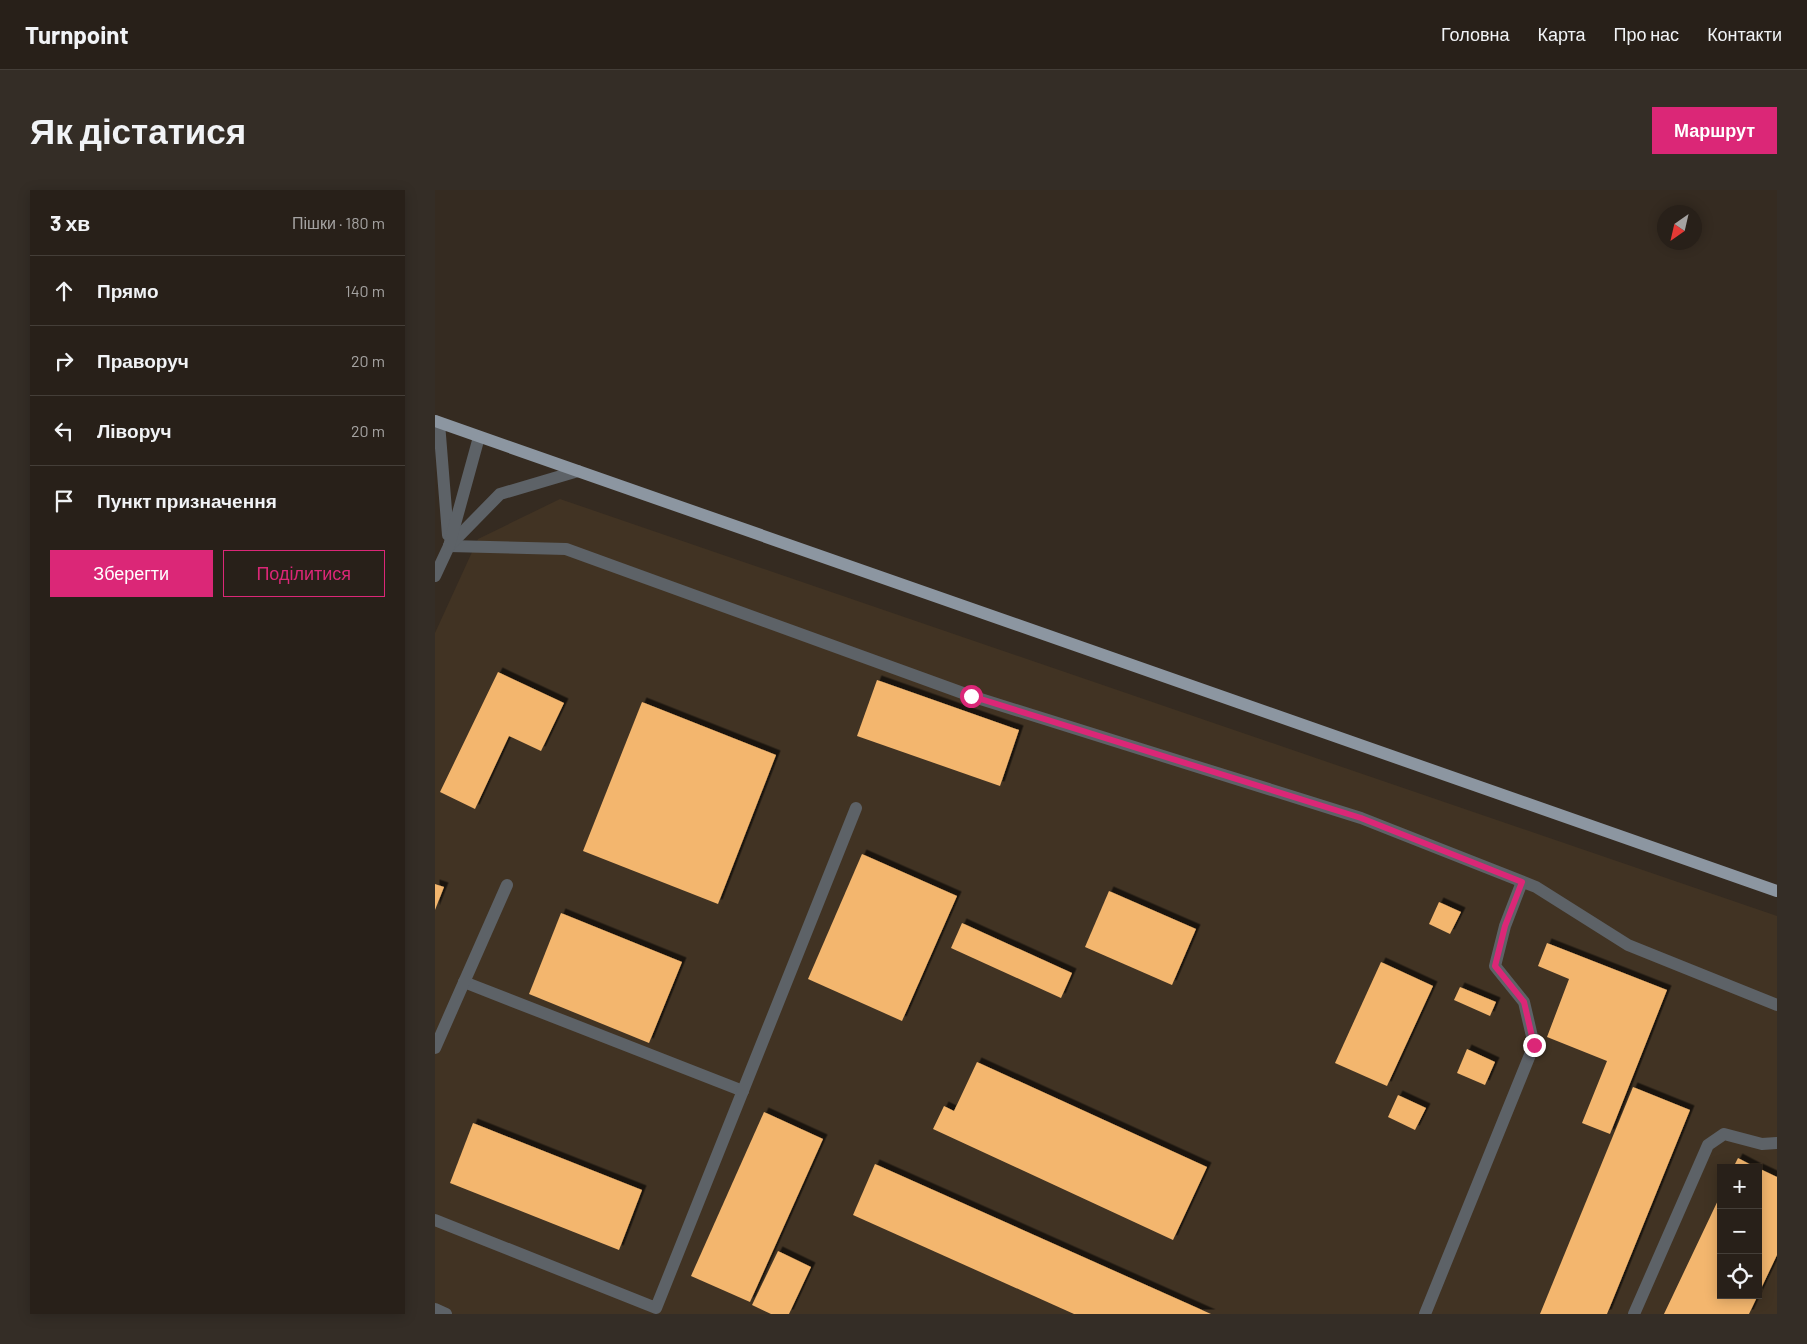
<!DOCTYPE html>
<html lang="uk">
<meta charset="utf-8">
<style>
:root{--surface:#282019;--page:#342d26;--text:#f1f3f6;--muted:#a5a3a2;--line:#443e38;--accent:#db2777}
body{margin:0;font-family:Barlow,sans-serif;background:var(--page);color:var(--text)}
.controls{position:absolute;right:15px;bottom:15px;display:grid;overflow:hidden;border-radius:0px;box-shadow:0 2px 12px #0003}
.controls button{width:45px;height:45px;display:grid;place-items:center;padding:0;border:0;border-bottom:1px solid var(--line);background:var(--surface);color:var(--text);font:25px sans-serif}
.compass{position:absolute;left:1222px;top:15px;width:45px;height:45px;border-radius:50%;background:var(--surface);box-shadow:0 2px 12px #0003;rotate:214deg}
.stop{position:absolute;width:15px;height:15px;margin:-11px;border:4px solid #db2777;border-radius:50%;background:#fff}
.stop.end{background:#db2777;border-color:#fff;box-shadow:0 1px 5px #0008}
.list{margin:0;padding:0;list-style:none}
h2{display:flex;justify-content:space-between;align-items:center;height:65px;margin:0;padding:0 20px;font-size:21px}
h2 small{font-size:16px;font-weight:400;color:var(--muted)}
.list li{display:grid;grid-template-columns:32px 1fr auto;gap:15px;align-items:center;box-sizing:border-box;height:70px;padding:0 20px;border-top:1px solid var(--line)}
.list b{display:block;font-size:19px;white-space:nowrap}
.list em{font-size:16px;font-style:normal;color:var(--muted)}
.actions{display:flex;gap:10px;padding:15px 20px}
.actions a{flex:1;padding:11px 0;border:1px solid var(--accent);border-radius:0px;text-align:center;font-size:18px;color:var(--accent)}
.actions .main{background:var(--accent);color:#fff}
.icon{flex:none;width:28px;height:28px;fill:none;stroke:currentColor;stroke-width:2;stroke-linecap:round;stroke-linejoin:round}
.map{position:relative;flex:none;width:1342px;height:1124px;overflow:hidden;border-radius:0px}
header{display:flex;align-items:center;gap:30px;box-sizing:border-box;height:70px;padding:0 25px;background:var(--surface);border-bottom:1px solid var(--line)}
header strong{font-size:24px}
nav{display:flex;gap:28px;margin-inline-start:auto;font-size:18px}
.intro{display:flex;align-items:center;justify-content:space-between;box-sizing:border-box;height:120px;padding:0 30px}
h1{margin:0;font-size:35px}
.button{padding:12px 22px;border-radius:0px;background:var(--accent);color:#fff;font-size:18px;font-weight:700}
main{display:flex;gap:30px;padding:0 30px}
aside{flex:1;background:var(--surface);border-radius:0px;box-shadow:0 2px 12px #0003}
.map>svg:first-child{display:block}
.built{fill:#413323;fill-rule:evenodd}
.building{fill:#f3b66e;filter:url(#shadow)}
.lines{fill:none;stroke-linecap:round;stroke-linejoin:round}
.minor{stroke:#5d6267;stroke-width:12}
.major{stroke:#8c96a1;stroke-width:12}
.route{stroke:#db2777;stroke-width:6}
</style>
<header>
<strong>Turnpoint</strong>
<nav><a>Головна</a><a>Карта</a><a>Про нас</a><a>Контакти</a></nav>
</header>
<div class="intro"><h1>Як дістатися</h1><a class="button">Маршрут</a></div>
<main>
<aside>
<h2>3 хв<small>Пішки · 180 m</small></h2>
<ul class="list">
<li><svg class="icon" aria-label="ahead" viewBox="0 0 24 24"><path d="M12 20V5M6 11l6-6 6 6"/></svg><div><b>Прямо</b></div><em>140 m</em></li>
<li><svg class="icon" aria-label="right" viewBox="0 0 24 24"><path d="M7 20v-9h11M14 6l5 5-5 5"/></svg><div><b>Праворуч</b></div><em>20 m</em></li>
<li><svg class="icon" aria-label="left" viewBox="0 0 24 24"><path d="M17 20v-9H6M10 6l-5 5 5 5"/></svg><div><b>Ліворуч</b></div><em>20 m</em></li>
<li><svg class="icon" aria-label="arrive" viewBox="0 0 24 24"><path d="M6 21V4h12l-3 4 3 4H6"/></svg><div><b>Пункт призначення</b></div></li>
</ul>
<div class="actions"><a class="main">Зберегти</a><a>Поділитися</a></div>
</aside>
<div class="map">
<svg width="1342" height="1124" viewBox="0 0 1342 1124">
<defs>
<filter id="shadow"><feDropShadow dx="4.5" dy="-4.5" stdDeviation="0" flood-color="#0009"/></filter>
</defs>
<rect width="100%" height="100%" fill="#352b21"/>
<path class="built" d="M125 309 1342 726V1124H0V443L43 349ZM1286 978H1323V1105H1286Z"/>
<g class="building">
<path d="M63 482 129 513 106 561 74 546 40 619 5 602Z"/>
<path d="M442 490 584 540 565 596 422 546Z"/>
<path d="M207 512 341 565 283 714 148 661Z"/>
<path d="M427 664 522 706 467 831 373 789Z"/>
<path d="M0 694 9 697 0 720Z"/>
<path d="M674 701 761 739 737 795 650 757Z"/>
<path d="M1004 712 1026 722 1015 744 994 734Z"/>
<path d="M126 723 247 772 214 853 94 804Z"/>
<path d="M527 733 637 783 626 808 516 758Z"/>
<path d="M1112 753 1232 800 1175 944 1147 933 1172 871 1112 847 1134 789 1103 776Z"/>
<path d="M946 772 998 796 952 896 900 873Z"/>
<path d="M1025 797 1061 812 1055 826 1019 810Z"/>
<path d="M1032 859 1060 872 1050 895 1022 883Z"/>
<path d="M542 872 772 977 738 1050 498 939 509 916 519 921Z"/>
<path d="M1198 897 1255 920 1172 1124H1105Z"/>
<path d="M963 905 991 918 980 940 953 927Z"/>
<path d="M329 922 388 949 315 1112 256 1086Z"/>
<path d="M38 933 207 1000 184 1060 15 993Z"/>
<path d="M1303 968 1322 978H1298Z"/>
<path d="M440 974 776 1124H639L418 1025Z"/>
<path d="M1323 978 1342 987V1065L1323 1105Z"/>
<path d="M1286 1004V1105H1323L1314 1124H1229Z"/>
<path d="M343 1061 376 1077 354 1124H336L317 1115Z"/>
</g>
<g class="lines">
<g class="minor">
<path d="M0 231 4 233 13 345"/>
<path d="M14 356 131 359 536 506 926 628 1101 697 1193 755 1342 815"/>
<path d="M14 356 65 304 143 281"/>
<path d="M0 386 14 356 44 247"/>
<path d="M29 792 308 901"/>
<path d="M0 858 72 695"/>
<path d="M0 1030 221 1118 421 618"/>
<path d="M0 1119 11 1124"/>
<path d="M990 1124 1099 855 1089 812 1060 776 1070 736 1087 692"/>
<path d="M1199 1124 1273 955 1289 944 1327 954 1342 953"/>
</g>
<path class="major" d="M0 231 1342 701"/>
</g>
<g class="lines">
<path class="route" d="M536 506 926 628 1087 692 1070 736 1060 776 1089 812 1099 855"/>
</g>
</svg>
<div class="controls">
<button>+</button>
<button>−</button>
<button><svg class="icon" aria-label="locate" viewBox="0 0 24 24"><circle cx="12" cy="12" r="6"/><path d="M12 2v4M12 18v4M2 12h4M18 12h4"/></svg></button>
</div>
<svg class="compass" viewBox="-18 -18 36 36"><path d="M0-13l5 13h-10z" fill="#e53935"/><path d="M0 13l5-13h-10z" fill="#a5a3a2"/></svg>
<div class="stop" style="left:536px;top:506px"></div>
<div class="stop end" style="left:1099px;top:855px"></div>
</div>
</main>
